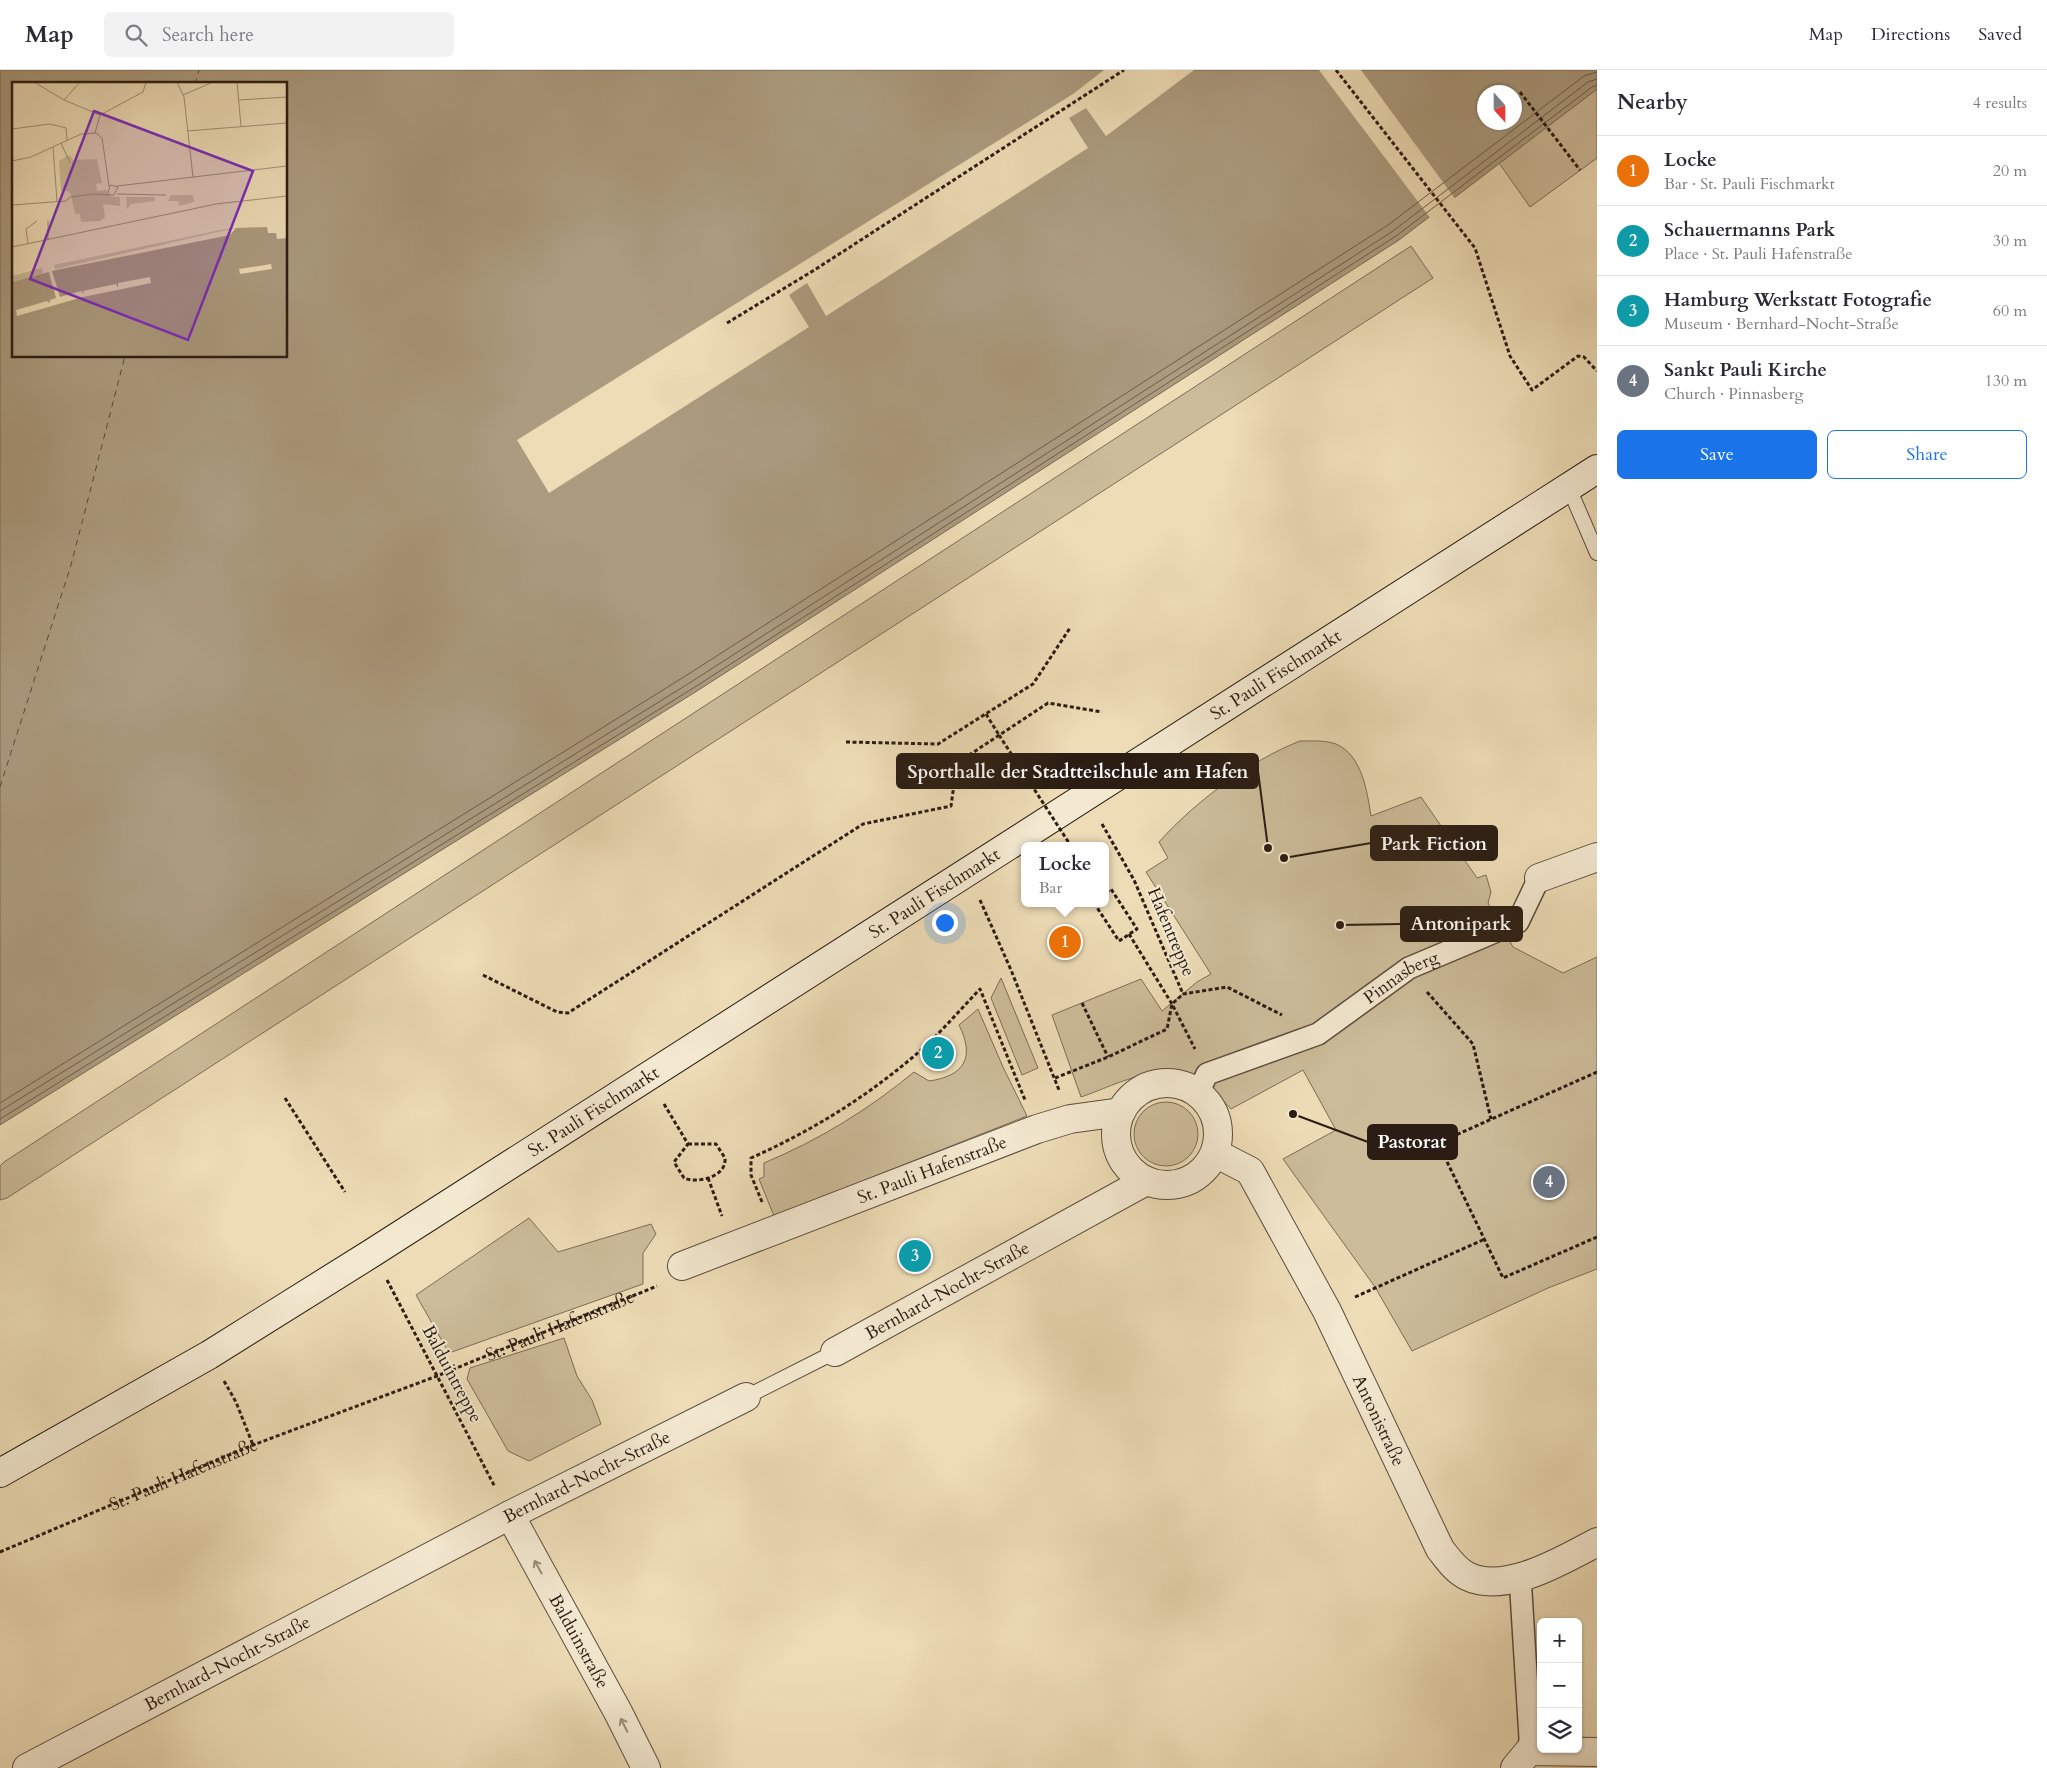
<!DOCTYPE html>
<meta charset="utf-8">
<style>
:root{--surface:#fff;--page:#f2f2f3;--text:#2b2b33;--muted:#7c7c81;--line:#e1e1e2;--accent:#1a73e8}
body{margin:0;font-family:Cardo,serif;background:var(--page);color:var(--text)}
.controls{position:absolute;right:15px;bottom:15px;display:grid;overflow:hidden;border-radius:8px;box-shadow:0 1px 4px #0004}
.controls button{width:45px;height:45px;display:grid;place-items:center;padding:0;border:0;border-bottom:1px solid var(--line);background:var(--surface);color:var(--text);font:25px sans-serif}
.compass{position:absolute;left:1477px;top:15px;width:45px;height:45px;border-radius:50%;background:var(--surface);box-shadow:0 1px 4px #0004;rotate:159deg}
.you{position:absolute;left:944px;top:852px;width:18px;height:18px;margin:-12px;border:4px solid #fff;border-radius:50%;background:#1a73e8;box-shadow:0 0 0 8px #1a73e833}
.badge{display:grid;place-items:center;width:32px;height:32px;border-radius:50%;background:var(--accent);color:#fff;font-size:16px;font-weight:700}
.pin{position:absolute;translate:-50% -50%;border:2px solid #fff;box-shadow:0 1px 5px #0006}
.popup{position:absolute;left:1021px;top:772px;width:88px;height:65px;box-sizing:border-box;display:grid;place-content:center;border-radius:8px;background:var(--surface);filter:drop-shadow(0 1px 4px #0005);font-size:16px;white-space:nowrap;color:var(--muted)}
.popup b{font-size:19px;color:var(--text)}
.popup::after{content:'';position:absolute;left:50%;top:100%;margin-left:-10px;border:10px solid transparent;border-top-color:var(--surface)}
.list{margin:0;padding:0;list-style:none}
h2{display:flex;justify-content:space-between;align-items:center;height:65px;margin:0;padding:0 20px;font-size:21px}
h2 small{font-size:16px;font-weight:400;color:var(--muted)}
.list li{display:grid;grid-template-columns:32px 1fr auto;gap:15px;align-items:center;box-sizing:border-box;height:70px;padding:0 20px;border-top:1px solid var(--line)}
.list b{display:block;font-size:19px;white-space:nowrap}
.list p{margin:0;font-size:16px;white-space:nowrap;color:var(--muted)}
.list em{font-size:16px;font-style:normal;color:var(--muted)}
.actions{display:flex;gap:10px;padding:15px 20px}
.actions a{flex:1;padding:11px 0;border:1px solid var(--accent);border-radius:8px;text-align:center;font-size:18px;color:var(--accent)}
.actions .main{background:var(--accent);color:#fff}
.icon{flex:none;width:28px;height:28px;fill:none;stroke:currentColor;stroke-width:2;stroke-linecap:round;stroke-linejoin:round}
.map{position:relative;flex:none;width:1597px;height:1698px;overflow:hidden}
header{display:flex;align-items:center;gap:30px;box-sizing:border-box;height:70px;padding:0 25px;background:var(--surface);border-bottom:1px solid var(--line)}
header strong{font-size:24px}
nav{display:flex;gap:28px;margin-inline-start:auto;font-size:18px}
.search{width:350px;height:45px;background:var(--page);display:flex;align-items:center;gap:12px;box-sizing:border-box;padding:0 18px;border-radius:8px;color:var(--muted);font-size:19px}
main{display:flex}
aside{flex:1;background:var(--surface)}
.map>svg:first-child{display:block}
.green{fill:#ccbc9a;stroke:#7c6c56}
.water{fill:#ab9b7f;stroke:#786954;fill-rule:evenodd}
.pier{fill:#eddcb6}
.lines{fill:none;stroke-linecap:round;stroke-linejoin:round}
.shore{stroke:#6b5c49;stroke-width:1}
.ferry{stroke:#584939;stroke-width:1;stroke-dasharray:6 5;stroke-linecap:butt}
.service-casing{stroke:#5c4d3c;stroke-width:16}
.pedestrian-casing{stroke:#5c4d3c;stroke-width:24}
.minor-casing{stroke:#5c4d3c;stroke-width:30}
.secondary-casing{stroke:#2b1d13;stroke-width:30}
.path{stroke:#2b1d13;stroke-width:3;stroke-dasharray:4 2.5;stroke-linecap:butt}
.service{stroke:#f3e8d0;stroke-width:14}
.pedestrian{stroke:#f3e8d0;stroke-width:21}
.minor{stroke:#f3e8d0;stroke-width:28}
.secondary{stroke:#f3e8d0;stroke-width:28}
.path-bridge{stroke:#2b1d13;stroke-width:3;stroke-dasharray:4 2.5;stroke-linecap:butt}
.oneway{stroke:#998d7b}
.labels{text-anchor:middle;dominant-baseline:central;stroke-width:4;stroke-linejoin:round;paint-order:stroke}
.street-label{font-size:18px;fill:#2b1d13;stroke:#f3e8d0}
.inset-river{fill:none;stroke:#ab9b7f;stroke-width:2.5}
.inset-road{fill:none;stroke:#9f9075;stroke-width:1}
.view{fill:#7b2cbf;fill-opacity:0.15;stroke:#7b2cbf;stroke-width:2.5}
.inset-edge{fill:none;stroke:#2b1d13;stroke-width:2.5}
.leader{fill:none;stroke:#2b1d13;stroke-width:2}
.callout-dot{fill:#2b1d13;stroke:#f3e8d0;stroke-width:2}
.callout{fill:#2b1d13;stroke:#2b1d13;stroke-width:2}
.callout-label{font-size:19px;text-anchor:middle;font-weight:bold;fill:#fff}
</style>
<header>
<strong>Map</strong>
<div class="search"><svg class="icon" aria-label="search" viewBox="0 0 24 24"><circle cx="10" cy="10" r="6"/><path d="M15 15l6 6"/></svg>Search here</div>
<nav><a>Map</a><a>Directions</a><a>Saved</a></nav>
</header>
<main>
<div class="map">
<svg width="1597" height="1698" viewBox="0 0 1597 1698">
<rect width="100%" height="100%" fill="#eddcb6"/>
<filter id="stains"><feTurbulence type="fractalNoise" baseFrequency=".004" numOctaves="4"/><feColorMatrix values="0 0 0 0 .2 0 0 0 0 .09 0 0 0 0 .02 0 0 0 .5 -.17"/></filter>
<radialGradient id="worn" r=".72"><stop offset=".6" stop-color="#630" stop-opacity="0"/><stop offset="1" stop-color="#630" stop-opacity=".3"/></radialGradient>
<g class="green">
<path d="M1597 19V88L1530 137 1499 93Z"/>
<path d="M1411 176 1433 208 7 1128 0 1130V1096L4 1092Z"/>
<path d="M1300 671C1312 671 1325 670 1336 674 1362 685 1367 721 1371 746L1421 727 1477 808 1486 805 1491 822 1488 833 1513 877 1563 903 1597 887V1199L1548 1218 1412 1281 1375 1217 1283 1089 1336 1060 1303 1000 1231 1039C1223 1031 1215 1021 1207 1014 1169 985 1119 1014 1081 1027L1052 945 1141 909 1162 941 1197 912 1211 904 1146 802 1168 788 1159 772C1195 732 1249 691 1300 671Z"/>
<path d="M1001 908 1038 998 1022 1005 991 928Z"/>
<path d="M978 939 1003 997 1027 1046 774 1146 759 1109 764 1107V1093C819 1070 868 1040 914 1002L929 1011C965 1006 975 987 959 955Z"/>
<circle cx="1166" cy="1064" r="32"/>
<path d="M529 1148 558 1182 651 1154 656 1164 643 1183V1214L449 1283 416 1225Z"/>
<path d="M564 1268 577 1306 592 1330 601 1354 529 1391 508 1381 467 1309 470 1298Z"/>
</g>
<path class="water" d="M0 0H1597V19L1399 170 697 621 0 1055ZM14 14H286V286H14ZM1484 22H1514V52H1484Z"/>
<g class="pier">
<path d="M1104 0H1194L1106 66 1086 38 1069 48 1088 78 826 246 807 213 789 225 809 257 549 423 517 370 1073 24Z"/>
<path d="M1319 0H1361L1456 130 1431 149Z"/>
</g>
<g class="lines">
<g class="shore">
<path d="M0 1033 687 605 1388 155 1584 6 1597 2"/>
<path d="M0 1041 691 612 1393 161 1588 12 1597 9"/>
<path d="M0 1049 695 617 1396 166 1592 17 1597 15"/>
</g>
<g class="ferry">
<path d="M195 14 199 0"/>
<path d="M0 717 71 495 125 286"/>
</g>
<defs>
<g id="service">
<path d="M1569 418 1597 483"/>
<path d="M746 1327 835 1282"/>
</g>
<g id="pedestrian">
<path id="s2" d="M1198 1023 1207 1004 1318 964 1409 898 1518 852 1539 808"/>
<path d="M1520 1506 1530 1668 1529 1681"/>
</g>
<g id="minor">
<path d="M1539 808 1597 787"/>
<circle cx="1167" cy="1064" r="51"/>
<path id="s3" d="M1215 1083 1250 1101 1327 1241 1440 1479C1448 1489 1455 1500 1467 1506 1505 1525 1563 1490 1597 1472"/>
<path id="s4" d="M682 1196 1037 1059 1070 1049 1121 1042"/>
<path id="s5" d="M835 1282 1146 1111"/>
<path id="s6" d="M510 1445 618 1642 646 1698"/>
<path id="s7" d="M27 1698 510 1445 746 1327"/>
<path d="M1515 1698 1529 1681 1597 1682"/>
</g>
<g id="secondary">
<path id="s8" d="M0 1403 209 1285 372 1183 1597 399"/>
</g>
</defs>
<use href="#service" class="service-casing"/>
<use href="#pedestrian" class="pedestrian-casing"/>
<use href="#minor" class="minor-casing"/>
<use href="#secondary" class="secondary-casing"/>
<g class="path">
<path d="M1336 0 1475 178 1510 286 1532 320 1578 286 1584 287 1597 301"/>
<path d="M1520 22 1580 100"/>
<path d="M727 253 816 199 1124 0"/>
<path d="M986 644 999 665"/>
<path d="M846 672 938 674 1033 614 1070 558"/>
<path d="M1102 754 1134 810 1183 924"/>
<path d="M980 830 1011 900 1059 1020"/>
<path d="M1094 833 1119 871 1137 859 1111 819 1105 823"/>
<path d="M1129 864 1172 934 1195 979"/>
<path d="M483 905 557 942 568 943 863 754 951 736 957 693 1048 633 1102 642"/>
<path d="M1427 922 1473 974 1491 1049"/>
<path d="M1082 933 1108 987"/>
<path d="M1597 1002 1438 1073 1503 1208 1597 1167"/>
<path d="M1055 1008 1108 987 1167 959 1172 934 1183 924 1227 917 1282 945"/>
<path d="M285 1028 345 1122"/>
<path d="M664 1034 688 1074"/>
<path d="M688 1074H716L725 1088C727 1107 697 1114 684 1108L674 1092Z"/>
<path d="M708 1108 722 1146"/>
<path d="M762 1132 751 1105V1088C811 1061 862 1030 913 987 937 967 958 942 980 919L1025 1030"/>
<path d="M387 1210 495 1417"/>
<path d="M1355 1227 1485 1169"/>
<path d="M224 1311 236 1332 253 1375"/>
<path id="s1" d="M0 1482 253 1375 437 1306 657 1216"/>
</g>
<use href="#service" class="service"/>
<use href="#pedestrian" class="pedestrian"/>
<use href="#minor" class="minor"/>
<use href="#secondary" class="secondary"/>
<path class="path-bridge" d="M999 665 1071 776"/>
</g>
<defs><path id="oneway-shaft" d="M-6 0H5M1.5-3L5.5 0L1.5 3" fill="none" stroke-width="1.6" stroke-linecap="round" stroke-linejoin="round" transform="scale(1.25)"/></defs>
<g class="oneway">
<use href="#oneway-shaft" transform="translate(538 1497) rotate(-119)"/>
<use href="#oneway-shaft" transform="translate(624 1655) rotate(-117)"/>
</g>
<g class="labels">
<g class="street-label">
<text stroke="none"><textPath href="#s8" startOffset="1505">St. Pauli Fischmarkt</textPath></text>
<text stroke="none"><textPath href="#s8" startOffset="1100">St. Pauli Fischmarkt</textPath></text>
<text transform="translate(1171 862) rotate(67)">Hafentreppe</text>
<text stroke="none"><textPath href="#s2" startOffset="240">Pinnasberg</textPath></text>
<text stroke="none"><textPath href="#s8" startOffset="695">St. Pauli Fischmarkt</textPath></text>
<text stroke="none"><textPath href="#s4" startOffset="268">St. Pauli Hafenstraße</textPath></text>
<text stroke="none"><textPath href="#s5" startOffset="128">Bernhard-Nocht-Straße</textPath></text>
<text stroke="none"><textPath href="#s1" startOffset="604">St. Pauli Hafenstraße</textPath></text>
<text transform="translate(452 1304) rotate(62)">Balduintreppe</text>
<text stroke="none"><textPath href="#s3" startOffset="320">Antonistraße</textPath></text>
<text stroke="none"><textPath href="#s1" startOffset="199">St. Pauli Hafenstraße</textPath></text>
<text stroke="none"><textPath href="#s7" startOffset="631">Bernhard-Nocht-Straße</textPath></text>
<text stroke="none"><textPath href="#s6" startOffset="144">Balduinstraße</textPath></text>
<text stroke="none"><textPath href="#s7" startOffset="226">Bernhard-Nocht-Straße</textPath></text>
</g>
</g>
<g transform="translate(12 12)">
<rect width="275" height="275" fill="#eddcb6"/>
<path d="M58 73 61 78 85 77 90 101 84 102 85 109 94 108 100 115H108V124L91 122 93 135 88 139 69 140 68 132H63L59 113 56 109H49L47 79ZM159 113H181L182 120 167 124 166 119H156ZM114 115H143V119L119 122 115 127ZM218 146H224L43 187 42 183ZM30 186 31 191 0 200V194Z" fill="#ccbc9a"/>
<path d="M255 145 256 151H264L265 157 275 156V275H0V200L44 188 218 153 224 146Z" fill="#ab9b7f"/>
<path d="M259 182 260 187 228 192 227 187ZM39 186 48 215 69 209 72 212 71 209 104 202 106 206V201L138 195 139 201 71 215 5 234 4 228 35 219 38 221V218L44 216 36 187Z" fill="#eddcb6"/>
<path class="inset-river" d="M275 174 219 179 213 182 207 194 209 202 223 211 275 217M108 275 154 267 275 265M131 275 275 269M137 275 212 179 275 170"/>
<path class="inset-road" d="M22 0 52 18 88 33M165 0 172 15 181 95M225 0 229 44M171 13 201 0M52 18 68 0M227 18 275 15M88 33 131 10 134 0M0 47 38 42 54 46 55 58M175 49 275 41M83 51 88 33M49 61 58 81M41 65 45 119M0 79 19 75 69 52 84 51 90 56 97 104M105 104 275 84M105 112 154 113M0 123 54 119 58 115 82 112 102 113 106 105 98 103 96 111M36 138V157M16 162 14 147 25 139M0 165 204 122 275 114"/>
<path class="view" d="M82 29 241 89 176 258 18 197Z"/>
<rect width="275" height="275" class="inset-edge"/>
</g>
<path class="leader" d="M1268 778L1258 701M1284 788L1371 773M1340 855L1401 854M1293 1044L1368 1072"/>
<g class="callout-dot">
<circle cx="1268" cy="778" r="5"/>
<circle cx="1284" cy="788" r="5"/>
<circle cx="1340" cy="855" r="5"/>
<circle cx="1293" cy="1044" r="5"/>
</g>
<g class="callout">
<rect x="897" y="684" width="361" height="34" rx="5"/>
<rect x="1371" y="756" width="126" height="34" rx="5"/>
<rect x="1401" y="837" width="121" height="34" rx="5"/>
<rect x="1368" y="1055" width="89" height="34" rx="5"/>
</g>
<g class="callout-label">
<text x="1078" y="708">Sporthalle der Stadtteilschule am Hafen</text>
<text x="1434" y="780">Park Fiction</text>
<text x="1461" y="860">Antonipark</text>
<text x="1412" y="1078">Pastorat</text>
</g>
<rect width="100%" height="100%" filter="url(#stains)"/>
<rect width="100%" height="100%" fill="url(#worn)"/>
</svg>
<div class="controls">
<button>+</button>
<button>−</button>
<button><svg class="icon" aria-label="layers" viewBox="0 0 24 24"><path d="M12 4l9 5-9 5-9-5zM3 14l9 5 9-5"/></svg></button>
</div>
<svg class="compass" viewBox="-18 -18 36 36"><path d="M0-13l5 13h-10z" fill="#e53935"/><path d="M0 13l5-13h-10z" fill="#7c7c81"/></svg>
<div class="you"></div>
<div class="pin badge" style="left:1065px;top:872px;background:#e8710a">1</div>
<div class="popup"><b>Locke</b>Bar</div>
<div class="pin badge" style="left:938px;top:983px;background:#0f9aa8">2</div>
<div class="pin badge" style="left:915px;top:1186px;background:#0f9aa8">3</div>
<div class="pin badge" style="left:1549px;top:1112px;background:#6b7280">4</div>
</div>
<aside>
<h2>Nearby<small>4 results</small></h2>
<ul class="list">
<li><span class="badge" style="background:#e8710a">1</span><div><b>Locke</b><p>Bar · St. Pauli Fischmarkt</p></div><em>20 m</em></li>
<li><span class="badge" style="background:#0f9aa8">2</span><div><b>Schauermanns Park</b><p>Place · St. Pauli Hafenstraße</p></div><em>30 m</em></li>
<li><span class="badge" style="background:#0f9aa8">3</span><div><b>Hamburg Werkstatt Fotografie</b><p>Museum · Bernhard-Nocht-Straße</p></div><em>60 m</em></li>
<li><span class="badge" style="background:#6b7280">4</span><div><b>Sankt Pauli Kirche</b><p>Church · Pinnasberg</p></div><em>130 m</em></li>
</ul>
<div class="actions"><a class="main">Save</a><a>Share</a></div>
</aside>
</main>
